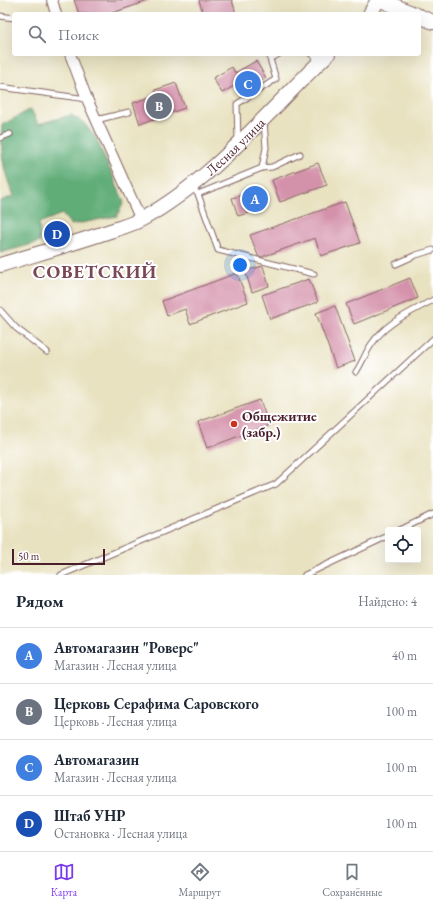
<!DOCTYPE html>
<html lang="ru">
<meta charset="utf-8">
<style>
:root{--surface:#fff;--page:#f2f2f3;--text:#1f2937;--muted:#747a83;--line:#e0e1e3;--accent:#7c3aed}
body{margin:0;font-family:"EB Garamond",serif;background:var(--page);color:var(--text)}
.controls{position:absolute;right:12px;bottom:12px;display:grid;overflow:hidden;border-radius:4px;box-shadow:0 4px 16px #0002}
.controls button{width:36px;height:36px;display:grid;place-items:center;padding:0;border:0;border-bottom:1px solid var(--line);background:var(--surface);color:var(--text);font:20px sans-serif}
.scale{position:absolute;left:12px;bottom:10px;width:93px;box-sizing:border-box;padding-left:4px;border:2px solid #4a1f2b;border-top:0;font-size:11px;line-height:14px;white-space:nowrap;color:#4a1f2b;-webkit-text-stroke:3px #fff;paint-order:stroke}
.you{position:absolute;left:240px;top:265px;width:14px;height:14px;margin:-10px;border:3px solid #fff;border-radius:50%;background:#1a73e8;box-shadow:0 0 0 6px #1a73e833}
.badge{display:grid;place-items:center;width:26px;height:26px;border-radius:50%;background:var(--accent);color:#fff;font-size:13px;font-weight:700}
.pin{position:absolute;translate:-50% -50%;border:2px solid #fff;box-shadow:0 1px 4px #0006}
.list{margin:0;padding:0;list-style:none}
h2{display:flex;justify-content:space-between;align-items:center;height:52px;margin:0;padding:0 16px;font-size:17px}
h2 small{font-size:13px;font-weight:400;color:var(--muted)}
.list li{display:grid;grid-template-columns:26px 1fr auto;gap:12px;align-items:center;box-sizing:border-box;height:56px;padding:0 16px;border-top:1px solid var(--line)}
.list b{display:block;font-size:15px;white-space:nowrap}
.list p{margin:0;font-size:13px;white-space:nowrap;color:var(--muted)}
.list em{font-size:13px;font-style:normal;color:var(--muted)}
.icon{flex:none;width:22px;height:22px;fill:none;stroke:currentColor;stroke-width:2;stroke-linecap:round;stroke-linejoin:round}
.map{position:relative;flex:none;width:433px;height:575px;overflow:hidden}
.search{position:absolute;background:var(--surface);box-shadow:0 4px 16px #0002;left:12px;right:12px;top:12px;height:44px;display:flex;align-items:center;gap:10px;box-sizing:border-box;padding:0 14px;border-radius:4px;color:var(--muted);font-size:15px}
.sheet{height:276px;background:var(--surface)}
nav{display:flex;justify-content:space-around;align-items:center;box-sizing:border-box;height:56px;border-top:1px solid var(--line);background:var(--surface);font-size:11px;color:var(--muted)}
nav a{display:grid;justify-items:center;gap:2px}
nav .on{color:var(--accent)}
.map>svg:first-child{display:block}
.forest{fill:#61ad78;stroke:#566652}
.building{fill:#d491aa}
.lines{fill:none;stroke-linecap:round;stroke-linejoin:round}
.lane-casing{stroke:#826360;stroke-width:7}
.street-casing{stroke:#826360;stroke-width:12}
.secondary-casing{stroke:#826360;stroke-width:16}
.lane{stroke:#fff;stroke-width:5}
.street{stroke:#fff;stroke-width:10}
.secondary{stroke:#fff;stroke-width:14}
.poi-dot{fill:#c8321e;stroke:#fff;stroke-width:1.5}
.labels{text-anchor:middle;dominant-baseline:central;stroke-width:4;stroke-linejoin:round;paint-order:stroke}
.street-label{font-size:14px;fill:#4a1f2b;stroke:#fff}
.poi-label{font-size:14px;font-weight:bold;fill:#4a1f2b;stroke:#fff;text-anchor:start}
.district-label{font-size:18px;font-weight:bold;letter-spacing:1px;fill:#7a4757;stroke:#fff}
</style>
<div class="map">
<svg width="433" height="575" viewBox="0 0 433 575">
<rect width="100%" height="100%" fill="#fff"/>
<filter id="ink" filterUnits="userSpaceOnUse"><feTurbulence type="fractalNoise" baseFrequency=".025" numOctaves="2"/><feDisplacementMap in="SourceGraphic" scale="8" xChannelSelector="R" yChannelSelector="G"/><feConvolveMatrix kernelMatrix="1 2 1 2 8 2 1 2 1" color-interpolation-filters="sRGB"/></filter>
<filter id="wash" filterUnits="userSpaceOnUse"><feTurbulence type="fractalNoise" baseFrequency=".012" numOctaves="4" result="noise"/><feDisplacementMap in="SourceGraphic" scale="16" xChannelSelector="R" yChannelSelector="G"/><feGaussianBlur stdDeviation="0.9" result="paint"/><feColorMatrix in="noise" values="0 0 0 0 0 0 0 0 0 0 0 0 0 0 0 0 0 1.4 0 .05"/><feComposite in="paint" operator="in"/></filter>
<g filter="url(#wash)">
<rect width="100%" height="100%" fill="#e9e2c1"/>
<path class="forest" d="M31 109 38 124 71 115 83 122 96 138 124 202 117 216 71 225 62 214 39 223 40 242 0 253V201L14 196C3 172 0 152 2 125Z"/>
<g id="blocks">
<g class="building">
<path d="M74 0H151L109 14H79Z"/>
<path d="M199 0H232L236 14H203Z"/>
<path d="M256 61 266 78 245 90 241 82 222 93 213 78 232 67 235 73Z"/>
<path d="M176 83 185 108 140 124 133 103 157 95 155 90Z"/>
<path d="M318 163 327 185 280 202 272 180Z"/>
<path d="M260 190 264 202 250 207 252 212 238 216 232 198Z"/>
<path d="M345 202 360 243 321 256 315 238 259 258 250 235Z"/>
<path d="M263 266 269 286 252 292 245 271Z"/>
<path d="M237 273 248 302 190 324 185 309 167 316 162 301Z"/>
<path d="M410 278 418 298 354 324 346 304Z"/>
<path d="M309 279 318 302 270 319 262 295Z"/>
<path d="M335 306 355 361 336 368 316 313Z"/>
<path d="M260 400 269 425 207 448 198 422Z"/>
</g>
</g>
</g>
<g filter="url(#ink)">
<use href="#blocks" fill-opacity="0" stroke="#826360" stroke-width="1"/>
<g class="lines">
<defs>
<g id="lane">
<path d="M0 16 14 18"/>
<path d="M311 54 319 60"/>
<path d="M0 87 87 99"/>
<path d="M96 120 129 112"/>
<path d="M264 121 266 148 262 168 272 167 300 154"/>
<path d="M0 138 10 134"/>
<path d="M238 141 237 104 276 79 270 59 279 54"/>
<path d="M192 187 198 194 218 250 314 274"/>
<path d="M198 194 262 168"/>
<path d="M396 264 416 255 433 250"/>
<path d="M0 310 16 328 47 352"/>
<path d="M356 372C362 363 365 354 371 345 386 322 410 313 433 300"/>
<path d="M400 530 433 514"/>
<path d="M61 575 276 484 433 339"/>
<path d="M305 575 388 536"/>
</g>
<g id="street">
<path d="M52 0 56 14"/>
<path d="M70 54 87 99 141 220"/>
</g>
<g id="secondary">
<path d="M381 0 414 14"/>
<path d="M370 14 378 0"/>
<path d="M419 16 433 22"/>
<path id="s1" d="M0 265C36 254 72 244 107 232 119 228 131 225 142 219 211 182 271 108 328 54"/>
</g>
</defs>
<use href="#lane" class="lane-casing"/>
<use href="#street" class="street-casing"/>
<use href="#secondary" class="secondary-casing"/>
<use href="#lane" class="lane"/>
<use href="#street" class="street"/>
<use href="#secondary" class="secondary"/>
</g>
</g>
<circle class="poi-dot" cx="234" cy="424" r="4"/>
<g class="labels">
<g class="street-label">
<text stroke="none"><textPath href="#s1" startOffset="268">Лесная улица</textPath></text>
</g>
<g class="poi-label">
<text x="242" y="416">Общежитие<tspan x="242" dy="16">(забр.)</tspan></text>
</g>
<g class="district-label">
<text x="95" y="271">СОВЕТСКИЙ</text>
</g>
</g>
</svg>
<div class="controls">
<button><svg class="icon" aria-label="locate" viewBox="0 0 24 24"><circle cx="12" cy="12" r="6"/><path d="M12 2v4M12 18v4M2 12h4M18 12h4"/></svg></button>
</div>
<div class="scale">50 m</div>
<div class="you"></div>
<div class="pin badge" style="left:255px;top:199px;background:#3f7fe0">A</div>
<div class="pin badge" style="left:159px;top:106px;background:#6b7280">B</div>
<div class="pin badge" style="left:248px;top:84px;background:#3f7fe0">C</div>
<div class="pin badge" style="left:57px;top:234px;background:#1a4fb4">D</div>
<div class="search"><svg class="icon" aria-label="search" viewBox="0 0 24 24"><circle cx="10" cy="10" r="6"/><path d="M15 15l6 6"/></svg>Поиск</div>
</div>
<section class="sheet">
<h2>Рядом<small>Найдено: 4</small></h2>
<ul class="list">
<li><span class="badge" style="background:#3f7fe0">A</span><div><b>Автомагазин &quot;Роверс&quot;</b><p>Магазин · Лесная улица</p></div><em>40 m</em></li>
<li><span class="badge" style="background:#6b7280">B</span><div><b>Церковь Серафима Саровского</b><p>Церковь · Лесная улица</p></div><em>100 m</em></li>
<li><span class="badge" style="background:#3f7fe0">C</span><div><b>Автомагазин</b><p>Магазин · Лесная улица</p></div><em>100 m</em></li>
<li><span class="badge" style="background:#1a4fb4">D</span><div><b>Штаб УНР</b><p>Остановка · Лесная улица</p></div><em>100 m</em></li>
</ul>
</section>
<nav>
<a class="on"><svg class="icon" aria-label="map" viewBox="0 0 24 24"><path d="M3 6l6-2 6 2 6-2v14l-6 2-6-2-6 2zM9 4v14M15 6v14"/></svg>Карта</a>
<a><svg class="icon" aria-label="directions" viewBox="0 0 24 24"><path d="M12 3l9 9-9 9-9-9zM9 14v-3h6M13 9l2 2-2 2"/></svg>Маршрут</a>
<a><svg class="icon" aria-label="saved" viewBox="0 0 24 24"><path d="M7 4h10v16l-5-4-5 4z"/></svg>Сохранённые</a>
</nav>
